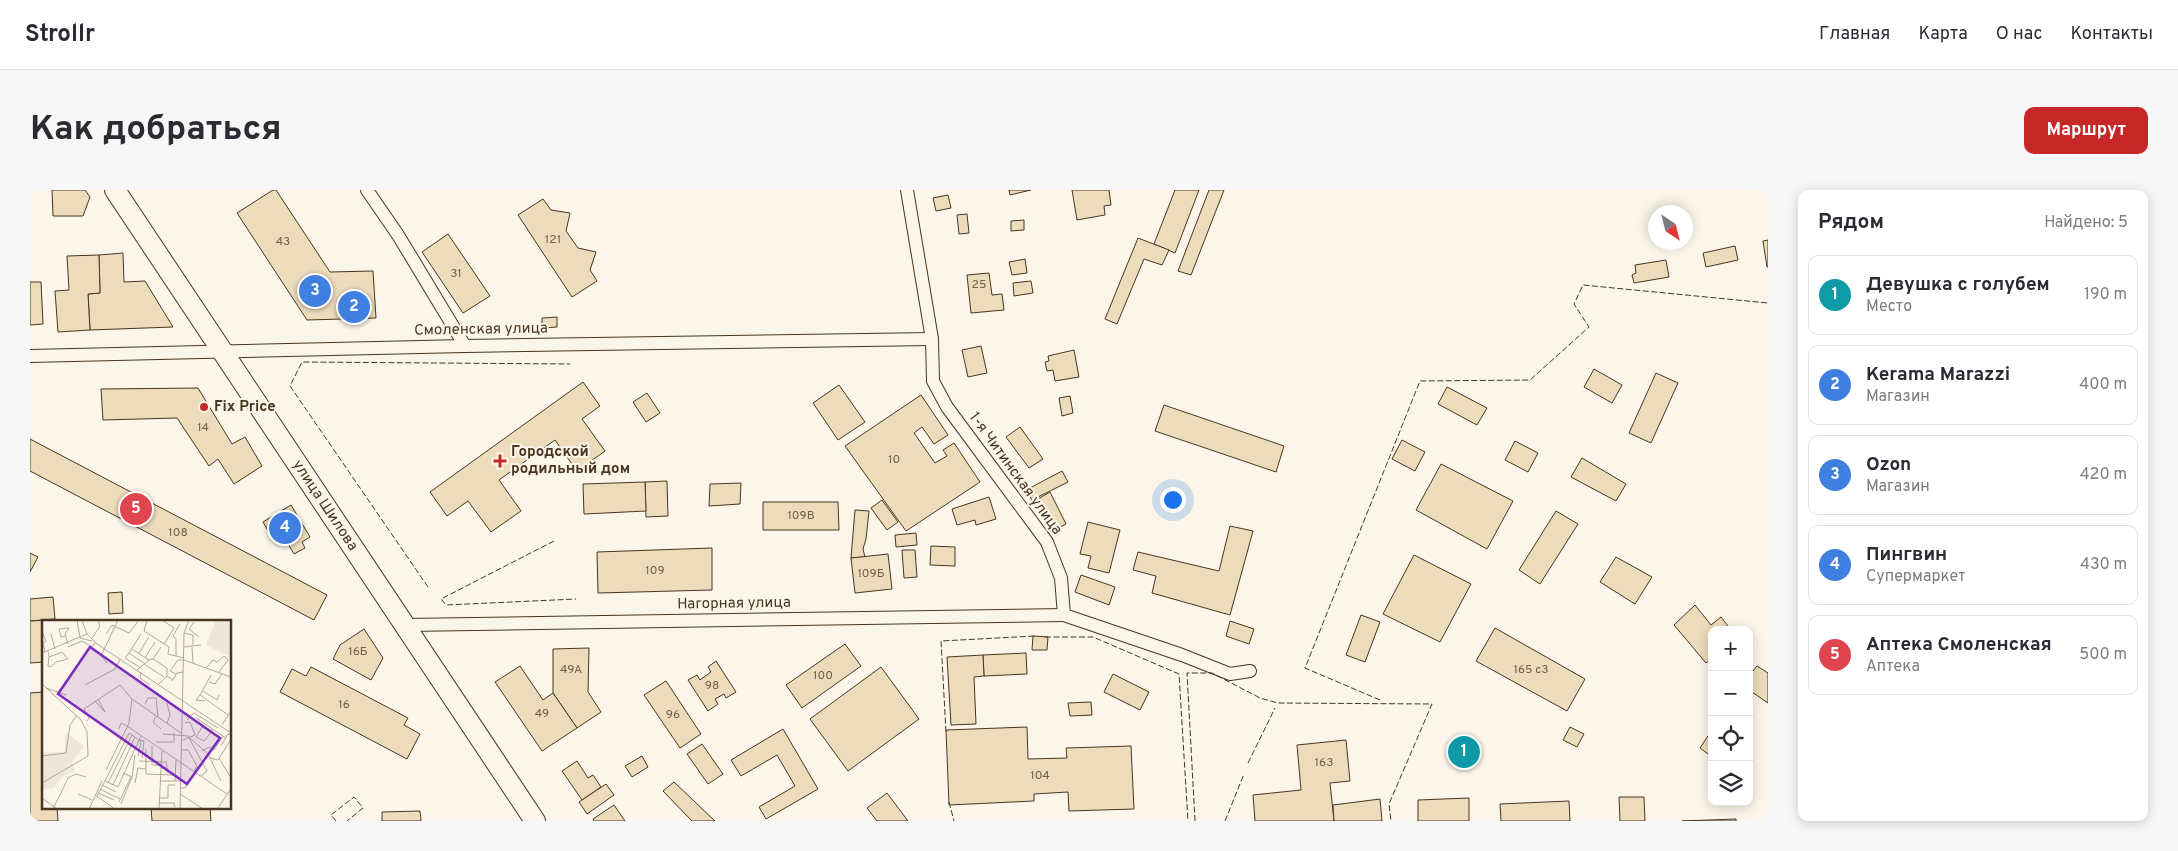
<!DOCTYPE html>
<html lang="ru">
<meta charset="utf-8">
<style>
:root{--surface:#fff;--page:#f7f7f7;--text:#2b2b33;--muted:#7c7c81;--line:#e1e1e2;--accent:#c62828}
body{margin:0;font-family:Overpass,sans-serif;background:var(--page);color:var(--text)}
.controls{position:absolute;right:15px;bottom:15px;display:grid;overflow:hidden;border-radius:10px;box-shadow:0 2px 12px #0003}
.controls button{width:45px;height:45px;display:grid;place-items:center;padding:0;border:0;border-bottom:1px solid var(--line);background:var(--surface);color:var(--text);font:25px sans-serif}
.compass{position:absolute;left:1618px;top:15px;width:45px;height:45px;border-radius:50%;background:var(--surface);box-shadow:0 2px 12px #0003;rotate:145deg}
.you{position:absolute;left:1142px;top:309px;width:18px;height:18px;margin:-12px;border:4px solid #fff;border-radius:50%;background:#1a73e8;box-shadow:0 0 0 8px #1a73e833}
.badge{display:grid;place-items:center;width:32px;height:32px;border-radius:50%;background:var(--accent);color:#fff;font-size:16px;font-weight:700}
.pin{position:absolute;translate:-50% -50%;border:2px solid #fff;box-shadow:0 1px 5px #0006}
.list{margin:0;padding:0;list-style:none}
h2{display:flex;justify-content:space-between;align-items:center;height:65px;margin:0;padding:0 20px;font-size:21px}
h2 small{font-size:16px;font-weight:400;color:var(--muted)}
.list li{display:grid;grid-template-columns:32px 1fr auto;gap:15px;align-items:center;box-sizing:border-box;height:80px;margin:0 10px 10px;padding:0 10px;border:1px solid var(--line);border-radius:10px}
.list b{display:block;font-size:19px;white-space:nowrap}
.list p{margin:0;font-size:16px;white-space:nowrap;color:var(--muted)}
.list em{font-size:16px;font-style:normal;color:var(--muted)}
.icon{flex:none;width:28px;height:28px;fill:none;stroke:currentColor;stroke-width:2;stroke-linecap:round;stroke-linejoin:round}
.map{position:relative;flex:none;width:1738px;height:631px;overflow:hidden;border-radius:10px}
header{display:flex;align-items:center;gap:30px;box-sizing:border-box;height:70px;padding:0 25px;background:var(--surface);border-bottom:1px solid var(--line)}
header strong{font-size:24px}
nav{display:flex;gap:28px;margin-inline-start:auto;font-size:18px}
.intro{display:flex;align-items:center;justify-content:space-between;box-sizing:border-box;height:120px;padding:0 30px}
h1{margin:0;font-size:35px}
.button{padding:12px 22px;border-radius:10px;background:var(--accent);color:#fff;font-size:18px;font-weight:700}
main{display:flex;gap:30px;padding:0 30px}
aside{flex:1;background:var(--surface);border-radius:10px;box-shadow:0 2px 12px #0003}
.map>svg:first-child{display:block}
.building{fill:#ecdcbc;stroke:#4a3520}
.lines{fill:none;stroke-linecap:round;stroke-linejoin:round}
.street-casing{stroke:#4a3520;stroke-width:14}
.primary-casing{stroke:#4a3520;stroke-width:22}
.street{stroke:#fbf6e9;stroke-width:12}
.primary{stroke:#fbf6e9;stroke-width:20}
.fence{stroke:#4a3520;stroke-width:1;stroke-dasharray:6 2.5;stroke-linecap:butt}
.poi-dot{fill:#c62828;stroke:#fbf6e9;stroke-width:2}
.labels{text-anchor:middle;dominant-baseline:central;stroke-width:4;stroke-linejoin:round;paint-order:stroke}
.number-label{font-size:12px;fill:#725f47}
.street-label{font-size:15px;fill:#4a3520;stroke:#fbf6e9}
.poi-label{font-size:15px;font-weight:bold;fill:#4a3520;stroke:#fbf6e9;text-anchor:start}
.inset-road{fill:none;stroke:#b4a999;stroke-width:1}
.view{fill:#7b2cbf;fill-opacity:0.15;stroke:#7b2cbf;stroke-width:2.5}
.inset-edge{fill:none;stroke:#4a3520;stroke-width:2.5}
</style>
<header>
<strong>Strollr</strong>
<nav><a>Главная</a><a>Карта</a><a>О нас</a><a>Контакты</a></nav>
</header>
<div class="intro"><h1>Как добраться</h1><a class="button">Маршрут</a></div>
<main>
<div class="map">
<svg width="1738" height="631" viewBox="0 0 1738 631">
<rect width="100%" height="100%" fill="#fbf6e9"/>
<g class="building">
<path d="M22 0H55L60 7 53 26H23Z"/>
<path d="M243 0H246L300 82 343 81 346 128 277 130 207 23Z"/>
<path d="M979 0H1001L980 5Z"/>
<path d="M1042 0H1079L1081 15 1074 16 1075 25 1047 30Z"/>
<path d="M1145 0H1169L1145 63 1124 54Z"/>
<path d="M1179 0H1194L1161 85 1148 81Z"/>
<path d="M918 5 921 18 906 21 903 8Z"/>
<path d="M513 9 521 20 540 23 536 41 548 58 566 62 560 80 567 91 542 107 488 25Z"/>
<path d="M937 24 939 43 929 44 927 25Z"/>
<path d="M994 30V40L981 41V31Z"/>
<path d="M418 44 460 106 433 123 392 62Z"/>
<path d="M1108 48 1139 60 1132 75 1114 69 1087 134 1075 129Z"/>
<path d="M1738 50V77H1737L1733 51Z"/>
<path d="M1705 56 1708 70 1676 77 1673 63Z"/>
<path d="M93 63 94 92 115 91 143 137 60 140 58 104 70 103 69 65Z"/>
<path d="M69 65 70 103 58 104 60 140 28 142 25 101 39 100 37 66Z"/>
<path d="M995 69 997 83 982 85 979 72Z"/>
<path d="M1636 70 1639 87 1604 93 1602 85 1606 83 1605 75Z"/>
<path d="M959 83 962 105 972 104 974 120 941 123 937 85Z"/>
<path d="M1001 91 1003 103 984 106 983 93Z"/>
<path d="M0 92H11L13 134 0 135Z"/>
<path d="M527 127V137L512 138V128Z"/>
<path d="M951 156 957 183 938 187 932 160Z"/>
<path d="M1044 160 1049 187 1025 191 1023 180 1017 181 1015 172 1019 171 1018 166Z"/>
<path d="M1564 179 1592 195 1582 213 1554 197Z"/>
<path d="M1626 183 1648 193 1621 253 1599 243Z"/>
<path d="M553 192 570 216 552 229 575 261 547 281 525 250 469 290 491 321 461 342 438 311 417 326 400 302Z"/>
<path d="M809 195 835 232 808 250 783 213Z"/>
<path d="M1417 197 1457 218 1447 235 1408 214Z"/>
<path d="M168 198 202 254 215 247 232 276 204 294 188 269 179 276 147 228 73 230 71 199Z"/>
<path d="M617 203 630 223 616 232 603 212Z"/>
<path d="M891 205 918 245 904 254 892 237 884 243 905 273 917 266 913 260 924 253 950 292 876 341 815 256Z"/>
<path d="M1040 206 1043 223 1032 226 1029 208Z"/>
<path d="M1134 215 1254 256 1246 282 1125 241Z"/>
<path d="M990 237 1013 269 999 278 976 247Z"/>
<path d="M0 249 297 405 284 430 0 281Z"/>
<path d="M1372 250 1395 262 1385 281 1362 269Z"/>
<path d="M1485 251 1508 263 1498 282 1475 270Z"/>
<path d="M1552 268 1596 294 1586 311 1541 287Z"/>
<path d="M1411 274 1483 311 1457 359 1386 320Z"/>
<path d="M1032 281 1038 292 1002 310 996 300Z"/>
<path d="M637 291 638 326 616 327 615 292Z"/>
<path d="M615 292 616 321 554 324 553 294Z"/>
<path d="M711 293 710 314 679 316 680 294Z"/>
<path d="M1020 302 1036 334 1022 341 1006 310Z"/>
<path d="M959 307 966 329 946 335 945 330 927 335 922 319Z"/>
<path d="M852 310 868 332 857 340 841 318Z"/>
<path d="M733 312H808L809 340H733Z"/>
<path d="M261 315 280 347 272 352 275 358 264 364 252 344 243 349 233 332Z"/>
<path d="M825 320 839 321 836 349 833 359 835 367 821 368Z"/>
<path d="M1526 321 1548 334 1510 394 1489 380Z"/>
<path d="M1058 332 1090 340 1079 383 1058 378 1061 366 1050 364Z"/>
<path d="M1200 336 1223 341 1200 425 1122 403 1126 386 1103 380 1108 362 1189 381Z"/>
<path d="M886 343 887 355 866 357 865 345Z"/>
<path d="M901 356 925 357V376L900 375Z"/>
<path d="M682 358V400L568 403 567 362Z"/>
<path d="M872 360H885L887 387 874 388Z"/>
<path d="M0 363 8 367 0 382Z"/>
<path d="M858 364 862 399 825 403 821 368Z"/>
<path d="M1384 365 1441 394 1410 452 1353 424Z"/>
<path d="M1586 367 1622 387 1605 414 1570 392Z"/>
<path d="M1051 385 1085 397 1079 415 1045 402Z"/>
<path d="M92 402 93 423 79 424 78 403Z"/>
<path d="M23 407 25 429 0 431V409Z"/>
<path d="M1665 415 1681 435 1691 427 1701 440H1682V468L1676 473 1644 435Z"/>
<path d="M1331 425 1350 432 1335 472 1316 465Z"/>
<path d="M20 430 14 431V472L0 473V431Z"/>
<path d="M1200 431 1224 439 1219 454 1196 446Z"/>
<path d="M1465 438 1555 489 1537 521 1446 471Z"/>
<path d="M334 439 353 468 341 490 303 469 310 455Z"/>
<path d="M1003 446 1018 447 1017 460H1002Z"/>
<path d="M815 454 831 476 772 518 756 495Z"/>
<path d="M559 458 558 502 571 522 547 538 523 503V459Z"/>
<path d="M996 463 997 484 954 486 953 465Z"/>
<path d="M953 465 954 486 944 487 946 534 921 535 917 467Z"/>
<path d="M686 471 706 502 696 508 694 504 685 509 688 514 678 521 658 490 667 485 670 490 681 482 678 477Z"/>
<path d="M490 476 513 510 523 503 547 538 512 561 465 492Z"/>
<path d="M1727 476 1738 483V513L1719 500V486Z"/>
<path d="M281 477 378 528 374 535 390 544 377 569 250 502 262 479 276 486Z"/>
<path d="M851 477 889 529 818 581 780 529Z"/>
<path d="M1083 484 1119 502 1110 520 1074 502Z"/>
<path d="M636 491 671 544 650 558 614 505Z"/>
<path d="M14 502V617H27L28 631H0V503Z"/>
<path d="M1061 512 1062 525 1040 526 1038 513Z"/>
<path d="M997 537 998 569 1037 568 1036 558 1101 556 1104 619 1039 621 1038 602 1004 604V611L919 615 916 540Z"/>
<path d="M1540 537 1554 544 1547 557 1533 550Z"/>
<path d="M753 539 788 599 736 629 729 617 765 596 747 565 711 586 701 570Z"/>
<path d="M1682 540V567L1670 558Z"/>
<path d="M1316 550 1320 591 1300 593 1304 631H1225L1223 605 1271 600 1267 555Z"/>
<path d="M672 554 693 584 678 594 657 564Z"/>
<path d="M612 566 618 577 602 587 595 576Z"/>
<path d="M547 571 558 588 563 585 571 597 552 610 532 581Z"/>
<path d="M644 592 685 631H662L633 601Z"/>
<path d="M576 594 584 605 557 624 549 612Z"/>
<path d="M857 603 878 631H847L837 618Z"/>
<path d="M1589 607H1614L1615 631H1590Z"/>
<path d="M1439 608V631H1388V610Z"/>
<path d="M1350 609 1352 631H1304L1303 615Z"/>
<path d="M1539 611 1540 631H1471L1470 614Z"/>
<path d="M584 615 595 631H564L563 629Z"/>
<path d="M121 617H180L181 631H122Z"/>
<path d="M390 621 391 631H352V622Z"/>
<path d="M1706 629V631H1652Z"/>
</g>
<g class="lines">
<defs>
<g id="street">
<path d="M337 0 368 45 435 156"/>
<path d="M877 0 902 149 903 191 917 217 1017 352 1031 388 1034 425 1152 465 1200 484 1220 481"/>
<path d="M0 166 435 156 902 149"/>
<path d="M375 435 1034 425"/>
</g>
<g id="primary">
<path id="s1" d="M85 0 505 631"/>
</g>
</defs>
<use href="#street" class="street-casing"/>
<use href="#primary" class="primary-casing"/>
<use href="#street" class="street"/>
<use href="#primary" class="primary"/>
<g class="fence">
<path d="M524 351 411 409 416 415 546 409"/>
<path d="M398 397 260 196 272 172 540 174"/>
<path d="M1015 447H1063L1149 484 1158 631"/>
<path d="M1350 510 1275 478 1390 191 1500 190 1559 137 1544 114 1553 95 1738 113"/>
<path d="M916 542 911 451 1005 446"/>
<path d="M1218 573 1245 518"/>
<path d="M919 612 924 631"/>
<path d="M306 631 301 625 324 607 333 618 317 631"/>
<path d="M1165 631 1157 483H1182L1230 508 1248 513 1402 514 1359 614 1361 631"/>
<path d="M1195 631 1214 584"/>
</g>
</g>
<g class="poi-dot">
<circle cx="174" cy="217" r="5"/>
<path d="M467.5 263.5h5v5h5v5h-5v5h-5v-5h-5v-5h5z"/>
</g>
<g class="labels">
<g class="number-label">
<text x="523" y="50">121</text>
<text x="253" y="52">43</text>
<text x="426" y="84">31</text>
<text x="949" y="95">25</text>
<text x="173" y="238">14</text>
<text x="864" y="270">10</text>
<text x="771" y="326">109В</text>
<text x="148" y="343">108</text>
<text x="625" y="381">109</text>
<text x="841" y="384">109Б</text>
<text x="328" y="462">16Б</text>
<text x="541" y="480">49А</text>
<text x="1501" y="480">165 с3</text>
<text x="793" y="486">100</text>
<text x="682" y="496">98</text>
<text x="314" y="515">16</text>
<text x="512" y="524">49</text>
<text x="643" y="525">96</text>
<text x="1294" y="573">163</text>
<text x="1010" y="586">104</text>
</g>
<g class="street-label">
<text transform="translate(451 140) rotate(-1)">Смоленская улица</text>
<text transform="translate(985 284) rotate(54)">1-я Читинская улица</text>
<text stroke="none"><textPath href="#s1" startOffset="379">улица Шилова</textPath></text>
<text transform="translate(704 414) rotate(-1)">Нагорная улица</text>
</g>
<g class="poi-label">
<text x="184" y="217">Fix Price</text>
<text x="481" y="262">Городской<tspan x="481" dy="17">родильный дом</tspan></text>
</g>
</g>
<g transform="translate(12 430)">
<rect width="189" height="189" fill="#fbf6e9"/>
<path d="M174 0H189V37L164 25ZM23 112 42 126 30 142 33 151 20 157 12 168 0 169V118L2 133 23 132Z" fill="#ede6d9"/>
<path class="inset-road" d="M35 0 38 18 50 21M40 0 45 14 55 24 189 113M105 0 102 11 127 27 126 34 142 38M120 0 132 8 122 24M152 2 147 9 157 17M0 12 4 21 1 23 3 32M142 13 151 15V25M9 14 13 29M64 14 70 5 87 13 97 0M99 14 87 33 103 44M23 16 19 17 17 9 27 8 23 14 26 24M50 18 58 6 56 0M26 27 40 21 50 27 53 23M142 27 159 25M150 27 151 43M90 29 107 40 95 50M6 31 7 37 20 32 26 39 14 42 9 47 6 46 7 37M0 33 45 14M87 33 83 38 99 48M97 33 107 17M134 36V19L131 16 138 4M103 38 113 22M111 39 125 48V56M107 40 111 39 119 27M65 43 59 36 76 0M102 44 122 57M164 48 171 40 175 42 182 36 186 40 176 53M99 52 98 58 108 65M134 54 128 51 136 40H142L189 57M169 55 158 75 186 95M130 61 135 53 141 52M167 62 173 64 180 54M0 64 39 100 45 112 46 136 0 163M117 64 125 56 131 60M43 65 73 49 78 39M4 68 24 75M161 71 175 80 177 75M158 75 154 80 163 81M90 79 139 113M53 81 63 92 56 79M103 84 106 78H114L116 97M114 96 111 102 119 109M154 98 184 118M145 100 152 93 176 108M45 101 47 98 42 89 78 65 90 79 87 103 64 150M125 103 128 95 125 83M180 105 189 91M77 109 79 103 85 106 185 174M169 111 160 107 154 117 162 121 167 115 170 109M121 114 146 116 165 151 159 156M99 116 97 120 87 113 63 161 76 167 97 120 102 121 100 138M148 118 166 134 179 161M141 120 153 115 148 102 143 103M114 122H132V113M110 126V145H120M179 126 186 114 189 115M139 130H146L155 146 152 151M160 131 167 127 172 130 181 116M0 136 24 133 28 105 35 95M96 136 99 121M168 138 176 140 189 119M177 138 189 158M97 141 124 142 126 153M104 149V129M81 153 90 157 93 135M119 161H138M133 161 134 140M66 163 90 115M93 163 96 148 104 149V154L131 155M60 165 74 172M71 165 93 117M138 168H143L149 158M58 169 78 179M56 173 72 180M36 174 50 180M138 174 161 189M53 175 73 189M55 176 63 161M0 178 15 189M117 178H126V165H133M77 182 89 157M117 183H132L133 187M79 184 90 157M11 189 26 158 34 154 44 157M47 189 60 161M117 189 120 131M138 189 142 13 147 0M175 189 189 169"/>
<path class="view" d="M48 27 178 118 145 164 16 74Z"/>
<rect width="189" height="189" class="inset-edge"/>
</g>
</svg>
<div class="controls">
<button>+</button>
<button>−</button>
<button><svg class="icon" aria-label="locate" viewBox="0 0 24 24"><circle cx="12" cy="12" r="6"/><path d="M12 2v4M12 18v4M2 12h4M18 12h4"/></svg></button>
<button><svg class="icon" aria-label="layers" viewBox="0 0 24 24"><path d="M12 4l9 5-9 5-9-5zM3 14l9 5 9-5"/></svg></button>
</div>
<svg class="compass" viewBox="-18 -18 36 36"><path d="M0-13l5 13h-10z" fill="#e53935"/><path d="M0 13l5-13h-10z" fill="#7c7c81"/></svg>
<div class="you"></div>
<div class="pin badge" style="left:1434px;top:562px;background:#0f9aa8">1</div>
<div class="pin badge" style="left:324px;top:117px;background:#3f7fe0">2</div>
<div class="pin badge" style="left:285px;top:101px;background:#3f7fe0">3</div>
<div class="pin badge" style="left:255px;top:338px;background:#3f7fe0">4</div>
<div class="pin badge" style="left:106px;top:319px;background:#e0444e">5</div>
</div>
<aside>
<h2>Рядом<small>Найдено: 5</small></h2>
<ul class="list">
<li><span class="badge" style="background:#0f9aa8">1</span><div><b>Девушка с голубем</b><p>Место</p></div><em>190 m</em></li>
<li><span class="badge" style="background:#3f7fe0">2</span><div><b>Kerama Marazzi</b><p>Магазин</p></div><em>400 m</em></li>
<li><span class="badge" style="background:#3f7fe0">3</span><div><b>Ozon</b><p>Магазин</p></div><em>420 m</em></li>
<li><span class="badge" style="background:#3f7fe0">4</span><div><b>Пингвин</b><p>Супермаркет</p></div><em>430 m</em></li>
<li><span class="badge" style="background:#e0444e">5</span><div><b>Аптека Смоленская</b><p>Аптека</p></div><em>500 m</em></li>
</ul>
</aside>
</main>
